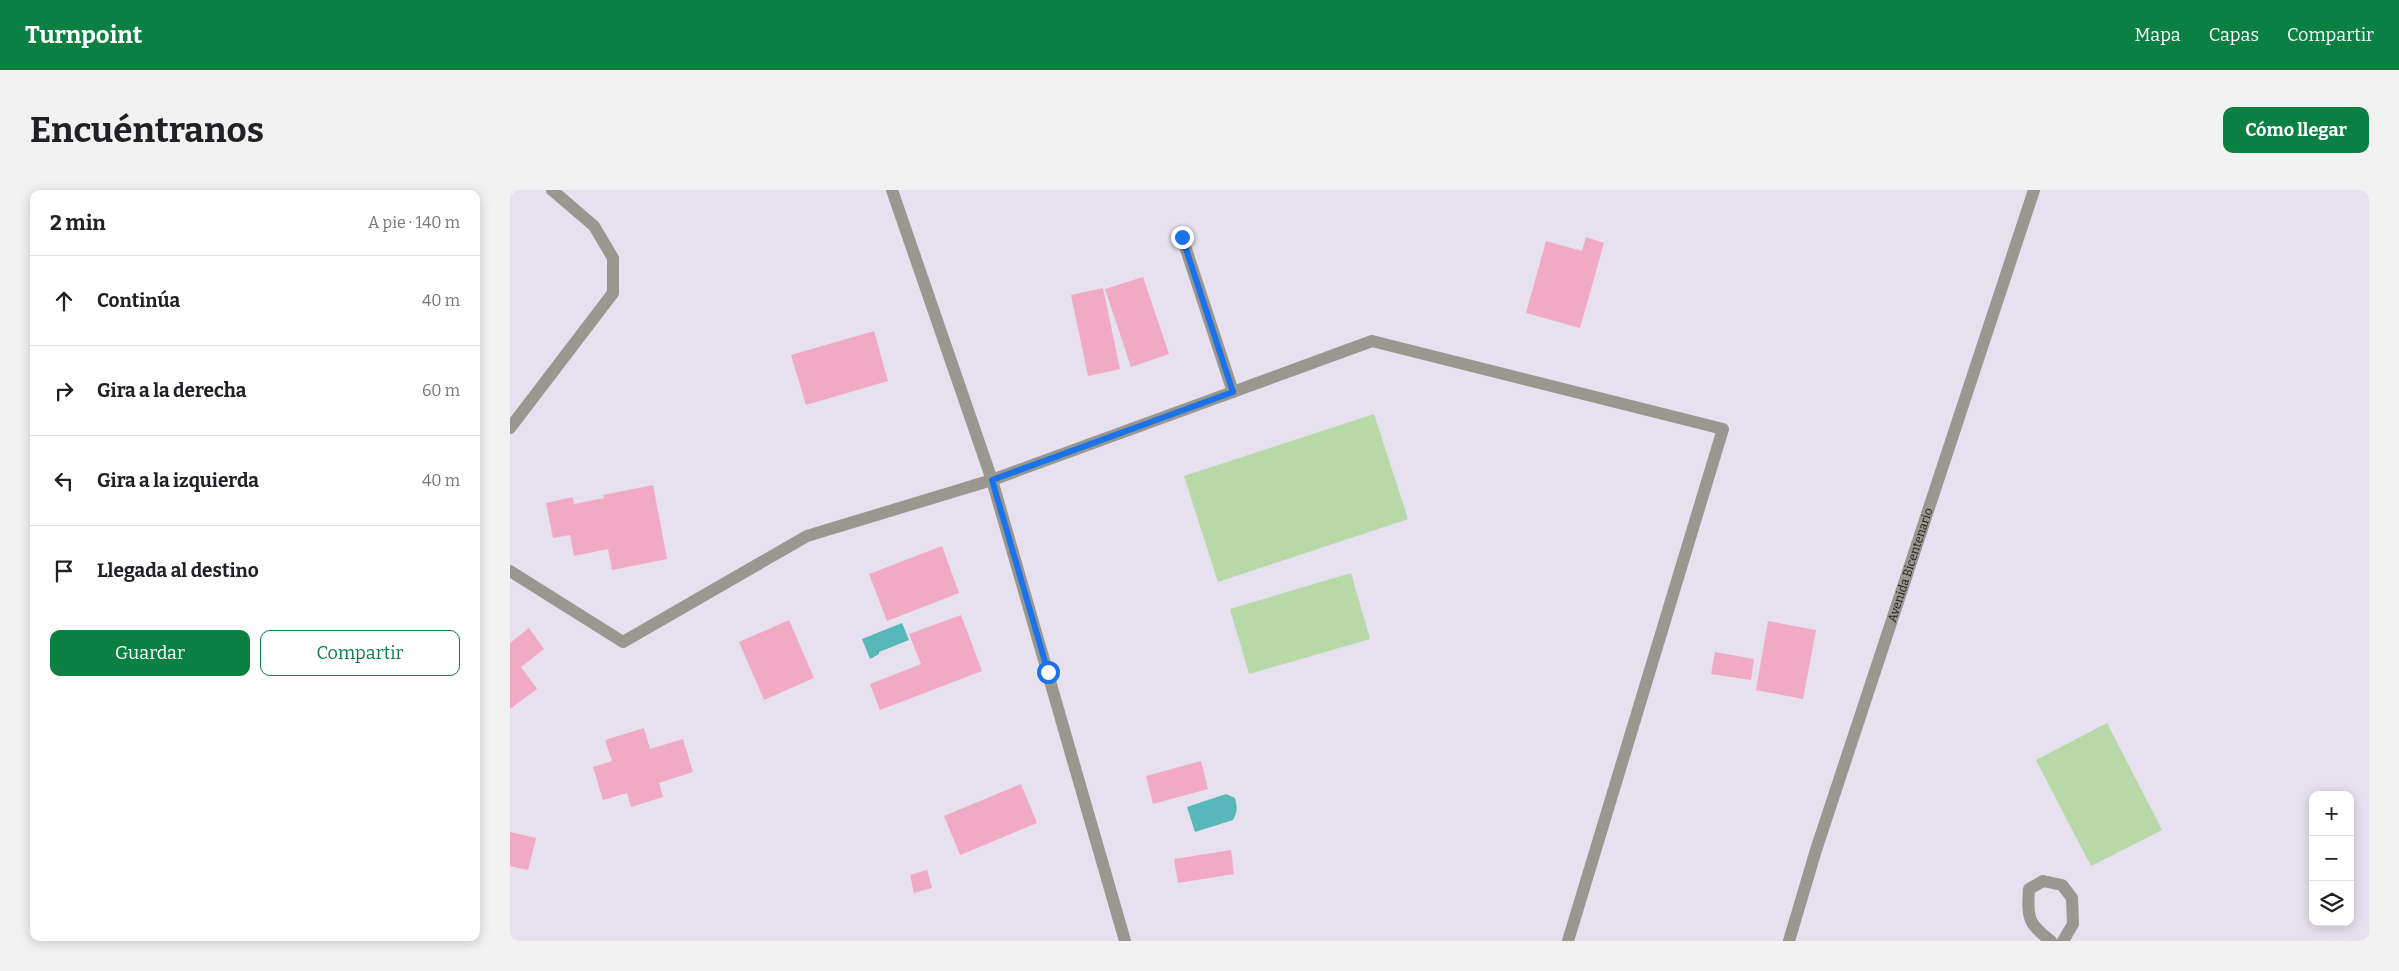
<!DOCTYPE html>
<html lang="es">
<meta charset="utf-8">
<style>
:root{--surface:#fff;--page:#f2f2f2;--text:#202124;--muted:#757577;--line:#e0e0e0;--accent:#0b8043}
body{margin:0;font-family:Bitter,serif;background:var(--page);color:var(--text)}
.controls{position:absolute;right:15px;bottom:15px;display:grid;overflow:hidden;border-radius:10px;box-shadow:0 2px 12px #0003}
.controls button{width:45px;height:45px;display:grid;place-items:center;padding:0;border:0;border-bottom:1px solid var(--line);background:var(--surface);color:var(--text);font:25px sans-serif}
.stop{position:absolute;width:15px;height:15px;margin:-11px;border:4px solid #1a73e8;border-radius:50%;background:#fff}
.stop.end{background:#1a73e8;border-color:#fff;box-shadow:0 1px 5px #0008}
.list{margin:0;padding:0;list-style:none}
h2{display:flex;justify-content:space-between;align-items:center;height:65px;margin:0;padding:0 20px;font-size:21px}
h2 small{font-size:16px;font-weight:400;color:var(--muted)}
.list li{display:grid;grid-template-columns:32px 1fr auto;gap:15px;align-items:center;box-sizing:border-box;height:90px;padding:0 20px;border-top:1px solid var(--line)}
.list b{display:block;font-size:19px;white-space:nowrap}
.list em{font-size:16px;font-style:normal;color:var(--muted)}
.actions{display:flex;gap:10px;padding:15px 20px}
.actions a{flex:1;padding:11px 0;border:1px solid var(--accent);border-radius:10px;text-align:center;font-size:18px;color:var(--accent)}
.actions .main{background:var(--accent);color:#fff}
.icon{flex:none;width:28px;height:28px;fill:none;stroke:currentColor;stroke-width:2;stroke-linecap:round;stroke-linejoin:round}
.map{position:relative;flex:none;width:1859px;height:751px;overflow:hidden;border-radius:10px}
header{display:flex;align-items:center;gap:30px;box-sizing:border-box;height:70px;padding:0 25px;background:var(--accent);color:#fff}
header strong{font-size:24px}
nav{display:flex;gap:28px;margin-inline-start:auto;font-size:18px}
.intro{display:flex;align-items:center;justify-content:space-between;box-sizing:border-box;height:120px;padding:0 30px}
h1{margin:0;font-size:35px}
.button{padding:12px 22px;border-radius:10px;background:var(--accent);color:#fff;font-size:18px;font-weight:700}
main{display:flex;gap:30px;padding:0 30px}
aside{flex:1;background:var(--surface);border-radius:10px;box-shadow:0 2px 12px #0003}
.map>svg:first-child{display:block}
.green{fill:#b6d9a7}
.water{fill:#58b7b8}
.building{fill:#f1aac4}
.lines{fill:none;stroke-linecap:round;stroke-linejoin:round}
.minor{stroke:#999790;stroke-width:12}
.tertiary{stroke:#999790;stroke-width:12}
.route{stroke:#1a73e8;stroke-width:6}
.labels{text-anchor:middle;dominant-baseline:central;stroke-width:5;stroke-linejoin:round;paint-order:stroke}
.street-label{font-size:12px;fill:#1c1a1f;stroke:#fff}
</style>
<header>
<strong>Turnpoint</strong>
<nav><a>Mapa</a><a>Capas</a><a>Compartir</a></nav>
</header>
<div class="intro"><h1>Encuéntranos</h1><a class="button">Cómo llegar</a></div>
<main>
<aside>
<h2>2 min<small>A pie · 140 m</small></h2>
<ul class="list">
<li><svg class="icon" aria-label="ahead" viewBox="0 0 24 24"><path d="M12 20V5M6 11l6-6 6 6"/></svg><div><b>Continúa</b></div><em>40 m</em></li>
<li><svg class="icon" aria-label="right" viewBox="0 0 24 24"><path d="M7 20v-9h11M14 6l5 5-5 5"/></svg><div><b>Gira a la derecha</b></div><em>60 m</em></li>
<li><svg class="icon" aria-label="left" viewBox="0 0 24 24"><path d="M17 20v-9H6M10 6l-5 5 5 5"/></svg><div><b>Gira a la izquierda</b></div><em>40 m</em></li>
<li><svg class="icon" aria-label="arrive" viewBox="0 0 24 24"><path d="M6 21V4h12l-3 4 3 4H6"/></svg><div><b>Llegada al destino</b></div></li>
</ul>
<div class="actions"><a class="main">Guardar</a><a>Compartir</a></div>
</aside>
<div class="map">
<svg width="1859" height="751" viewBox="0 0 1859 751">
<rect width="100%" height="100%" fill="#e6e0ef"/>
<g class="green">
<path d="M864 224 898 329 708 392 674 286Z"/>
<path d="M841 383 860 449 739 484 720 419Z"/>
<path d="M1597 533 1652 640 1581 676 1526 570Z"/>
</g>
<g class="water">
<path d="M392 433 399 450 369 462V464L360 469 352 449Z"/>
<path d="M716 604 725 608C727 616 728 622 723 630L685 642 677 617Z"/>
</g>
<g class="building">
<path d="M1076 47 1094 53 1070 138 1016 123 1036 51 1072 61Z"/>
<path d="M633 87 659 164 621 177 595 99Z"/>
<path d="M593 98 610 179 578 186 561 105Z"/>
<path d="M364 141 378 191 296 215 281 165Z"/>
<path d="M143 295 157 369 102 380 98 359 64 366 60 345 43 348 36 313 63 307 64 314 94 308 93 305Z"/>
<path d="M432 356 449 403 377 431 359 384Z"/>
<path d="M451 425 472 481 370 520 360 494 411 474 399 444Z"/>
<path d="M279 430 304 488 254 510 229 452Z"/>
<path d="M1258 431 1306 440 1293 509 1246 500Z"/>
<path d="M19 438 34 459 11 477 27 499 0 519V453Z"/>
<path d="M1205 462 1244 469 1241 490 1201 484Z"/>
<path d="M134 538 140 559 173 549 183 582 149 593 153 607 121 617 117 603 93 610 83 577 102 571 95 550Z"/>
<path d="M691 571 698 599 643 614 636 586Z"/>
<path d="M511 594 527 633 450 665 434 626Z"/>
<path d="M0 642 26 648 18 680 0 676Z"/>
<path d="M721 660 724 684 668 693 664 669Z"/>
<path d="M417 680 422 698 404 703 400 685Z"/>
</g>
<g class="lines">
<g class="minor">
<path d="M382 0 482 290 615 751"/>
<path d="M672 47 723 202"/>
<path d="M0 238 103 103V68L84 36 42 0"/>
<path d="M0 381 113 452 297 346 482 290 862 151 1213 239 1058 751"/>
<path d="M1541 751C1518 734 1517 728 1519 699L1533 691 1552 695 1562 708 1563 734 1553 751"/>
</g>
<path class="tertiary" id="s1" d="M1279 751 1306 660 1524 0"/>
</g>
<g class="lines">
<path class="route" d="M538 482 482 290 723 202 672 47"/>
</g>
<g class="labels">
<g class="street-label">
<text stroke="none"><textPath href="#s1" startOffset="395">Avenida Bicentenario</textPath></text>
</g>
</g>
</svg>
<div class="controls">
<button>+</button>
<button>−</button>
<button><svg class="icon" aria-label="layers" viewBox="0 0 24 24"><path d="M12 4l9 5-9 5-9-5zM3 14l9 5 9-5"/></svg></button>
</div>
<div class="stop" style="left:538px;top:482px"></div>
<div class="stop end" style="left:672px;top:47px"></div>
</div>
</main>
